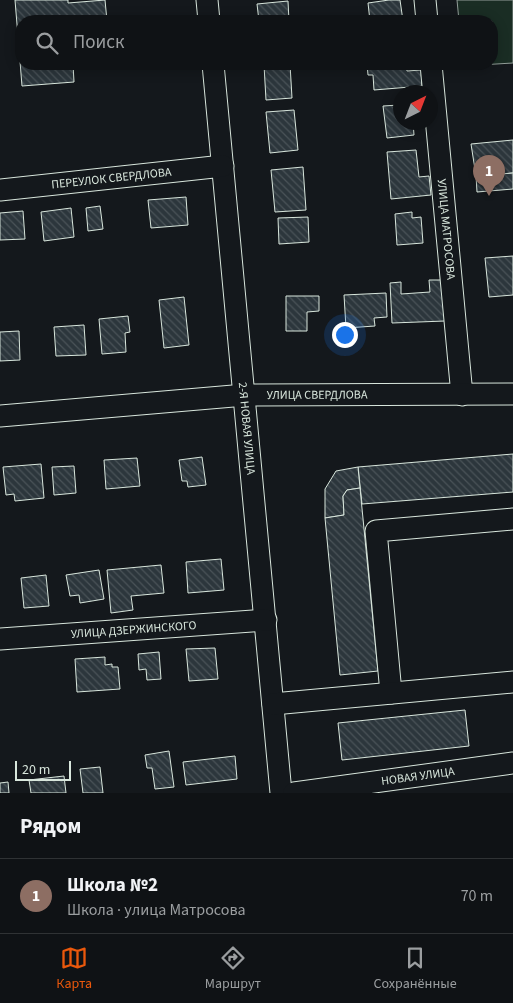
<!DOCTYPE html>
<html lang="ru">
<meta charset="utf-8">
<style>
:root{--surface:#0f1215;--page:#1d2022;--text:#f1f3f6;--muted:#9b9ea0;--line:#2f3234;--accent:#ea580c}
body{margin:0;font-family:"Source Sans 3",sans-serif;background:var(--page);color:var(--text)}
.compass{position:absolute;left:393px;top:85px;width:45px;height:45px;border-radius:50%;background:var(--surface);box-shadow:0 2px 12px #0003;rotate:42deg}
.scale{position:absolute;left:15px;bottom:12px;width:56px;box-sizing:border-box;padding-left:5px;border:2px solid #d8e6dc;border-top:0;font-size:14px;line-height:18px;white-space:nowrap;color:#d8e6dc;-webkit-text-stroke:4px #14181c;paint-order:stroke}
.you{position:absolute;left:344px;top:334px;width:18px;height:18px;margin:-12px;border:4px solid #fff;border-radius:50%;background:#1a73e8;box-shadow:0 0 0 8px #1a73e833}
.badge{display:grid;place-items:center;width:32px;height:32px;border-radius:50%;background:var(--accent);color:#fff;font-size:16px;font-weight:700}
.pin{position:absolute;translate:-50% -41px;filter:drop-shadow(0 1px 2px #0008)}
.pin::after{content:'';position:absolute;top:26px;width:18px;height:15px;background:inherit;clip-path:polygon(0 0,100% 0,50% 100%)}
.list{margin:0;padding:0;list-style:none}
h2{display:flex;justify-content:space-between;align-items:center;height:65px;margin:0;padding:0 20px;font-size:21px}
h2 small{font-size:16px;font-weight:400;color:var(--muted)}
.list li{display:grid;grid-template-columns:32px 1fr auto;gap:15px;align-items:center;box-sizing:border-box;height:75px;padding:0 20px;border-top:1px solid var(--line)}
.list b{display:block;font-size:19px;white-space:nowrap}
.list p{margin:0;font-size:16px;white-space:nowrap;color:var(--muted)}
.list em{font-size:16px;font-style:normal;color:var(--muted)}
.icon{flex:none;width:28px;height:28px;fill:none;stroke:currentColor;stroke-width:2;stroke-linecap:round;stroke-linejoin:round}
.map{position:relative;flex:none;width:513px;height:793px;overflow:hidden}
.search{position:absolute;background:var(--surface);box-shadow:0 2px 12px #0003;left:15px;right:15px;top:15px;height:55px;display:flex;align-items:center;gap:12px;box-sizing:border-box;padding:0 18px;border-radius:20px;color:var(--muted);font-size:19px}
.sheet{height:140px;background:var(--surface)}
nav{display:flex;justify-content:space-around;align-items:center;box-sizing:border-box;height:70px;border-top:1px solid var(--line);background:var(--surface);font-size:14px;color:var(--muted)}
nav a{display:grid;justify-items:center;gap:2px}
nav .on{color:var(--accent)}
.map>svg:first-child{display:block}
.green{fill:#1a2d24;stroke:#939e99}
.building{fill:url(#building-back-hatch);stroke:#d8e6dc}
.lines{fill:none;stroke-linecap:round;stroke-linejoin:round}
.minor-casing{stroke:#d8e6dc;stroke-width:23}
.minor{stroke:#14181c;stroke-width:21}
.labels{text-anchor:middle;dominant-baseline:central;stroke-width:4;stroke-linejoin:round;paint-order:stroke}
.street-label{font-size:12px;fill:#d8e6dc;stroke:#14181c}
</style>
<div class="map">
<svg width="513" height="793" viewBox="0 0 513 793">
<defs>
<pattern id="building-back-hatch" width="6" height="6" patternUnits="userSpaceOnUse" patternTransform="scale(1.25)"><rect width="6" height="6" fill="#2c363c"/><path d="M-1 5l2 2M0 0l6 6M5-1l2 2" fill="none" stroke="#4a5358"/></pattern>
</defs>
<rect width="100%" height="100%" fill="#14181c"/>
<path class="green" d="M457 0H513V63L463 66 462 64H492V21H459Z"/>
<g class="building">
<path d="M15 0H68V3L105 0 107 21H21V64H73L74 82 22 86Z"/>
<path d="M389 0H400L403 21H370L368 3Z"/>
<path d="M288 1 289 21H259L257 4Z"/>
<path d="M290 64 292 98 266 100 264 65Z"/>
<path d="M367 64H406L407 71 421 70 422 86 374 90 373 75H368Z"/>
<path d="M399 105 400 122H413L414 135 387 138 383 106Z"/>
<path d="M294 110 298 150 270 153 266 112Z"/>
<path d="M513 140V173L476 176 471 144Z"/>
<path d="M416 150 419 177 429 176 431 195 391 199 387 152Z"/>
<path d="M303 167 306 210 275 212 271 170Z"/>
<path d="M513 173V189L477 192 476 176Z"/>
<path d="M186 197 188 225 151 228 148 200Z"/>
<path d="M100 206 103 229 88 231 86 208Z"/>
<path d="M71 208 74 237 44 241 41 212Z"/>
<path d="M23 211 25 239 0 240V213Z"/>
<path d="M412 212V218L421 217 423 243 397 245 395 214Z"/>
<path d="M308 217 309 242 279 244 278 218Z"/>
<path d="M513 256V295L489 297 485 258Z"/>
<path d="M429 280H443L445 321 392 323 390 283 401 282V294L430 292Z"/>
<path d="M386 293 387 317 374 318 375 326 346 328 344 295Z"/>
<path d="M286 296H319V311L307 312V331H286Z"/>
<path d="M184 297 189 345 164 348 159 300Z"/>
<path d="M128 316 130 332 125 333 126 352 102 354 99 319Z"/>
<path d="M84 325 86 355 56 356 54 327Z"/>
<path d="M19 331 20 360 0 361V332Z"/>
<path d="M513 454V492L362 504 358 467Z"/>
<path d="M202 457 206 485 188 487 187 481H182L179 460Z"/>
<path d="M137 458 140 486 106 489 104 460Z"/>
<path d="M41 464 44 498 15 501 14 494 6 495 3 467Z"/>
<path d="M74 466 76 493 54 495 52 467Z"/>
<path d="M358 467 360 488 347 490 343 496 344 515 325 518V489L336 471Z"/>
<path d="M360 488 378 671 340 675 325 518 344 515 343 496 347 490Z"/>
<path d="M221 559 224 590 188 593 186 562Z"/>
<path d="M161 565 164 593 131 596 133 610 111 613 107 570Z"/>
<path d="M99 570 104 599 80 603 79 595 70 596 66 575Z"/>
<path d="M46 575 49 606 24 608 21 578Z"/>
<path d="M215 648 218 679 189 681 186 649Z"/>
<path d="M159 652 161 679 147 680 146 669 139 670 138 654Z"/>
<path d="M105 657V665L112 664V667H118L120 689 77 692 75 659Z"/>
<path d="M465 710 469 746 342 760 338 723Z"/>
<path d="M169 751 174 787 155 789 152 768H147L145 755Z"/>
<path d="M235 756 237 779 186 785 183 762Z"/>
<path d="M100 767 103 793H83L80 769Z"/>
<path d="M64 776 66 793H31L29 780Z"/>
<path d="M8 782 9 793H0V783Z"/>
</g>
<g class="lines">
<defs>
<g id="minor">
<path d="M207 0 209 21"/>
<path d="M425 0 427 21"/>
<path id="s1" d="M213 64 281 793"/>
<path id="s2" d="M431 64 462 395"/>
<path id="s3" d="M0 190 223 166"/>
<path id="s4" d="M0 416 245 395 513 394"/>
<path id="s5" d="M0 639 266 620"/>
<path d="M391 693 376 531 513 519"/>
<path d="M273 704 513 682"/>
<path id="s6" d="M294 793 513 763"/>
</g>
</defs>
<use href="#minor" class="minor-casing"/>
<use href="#minor" class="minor"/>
</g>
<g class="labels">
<g class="street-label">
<text stroke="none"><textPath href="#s3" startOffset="112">ПЕРЕУЛОК СВЕРДЛОВА</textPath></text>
<text stroke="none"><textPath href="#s2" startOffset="166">УЛИЦА МАТРОСОВА</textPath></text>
<text stroke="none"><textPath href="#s4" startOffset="318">УЛИЦА СВЕРДЛОВА</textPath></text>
<text stroke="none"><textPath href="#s1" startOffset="366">2-Я НОВАЯ УЛИЦА</textPath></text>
<text stroke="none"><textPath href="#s5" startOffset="134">УЛИЦА ДЗЕРЖИНСКОГО</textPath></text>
<text stroke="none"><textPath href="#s6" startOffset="125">НОВАЯ УЛИЦА</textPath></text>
</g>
</g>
</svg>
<svg class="compass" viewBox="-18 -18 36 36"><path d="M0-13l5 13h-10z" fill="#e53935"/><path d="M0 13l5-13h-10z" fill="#9b9ea0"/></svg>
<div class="scale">20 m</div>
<div class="you"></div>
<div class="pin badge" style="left:489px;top:196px;background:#8d6e63">1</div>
<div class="search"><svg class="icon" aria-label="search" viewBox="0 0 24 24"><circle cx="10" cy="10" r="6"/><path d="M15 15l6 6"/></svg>Поиск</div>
</div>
<section class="sheet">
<h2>Рядом<small></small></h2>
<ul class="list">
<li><span class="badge" style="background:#8d6e63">1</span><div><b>Школа №2</b><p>Школа · улица Матросова</p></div><em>70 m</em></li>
</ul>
</section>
<nav>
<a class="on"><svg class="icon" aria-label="map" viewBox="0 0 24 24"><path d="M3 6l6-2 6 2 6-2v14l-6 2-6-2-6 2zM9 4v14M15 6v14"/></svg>Карта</a>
<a><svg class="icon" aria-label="directions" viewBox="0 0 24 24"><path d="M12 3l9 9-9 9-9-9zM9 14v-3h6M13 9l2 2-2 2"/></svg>Маршрут</a>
<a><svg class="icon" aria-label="saved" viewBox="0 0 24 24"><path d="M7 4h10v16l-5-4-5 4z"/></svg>Сохранённые</a>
</nav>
